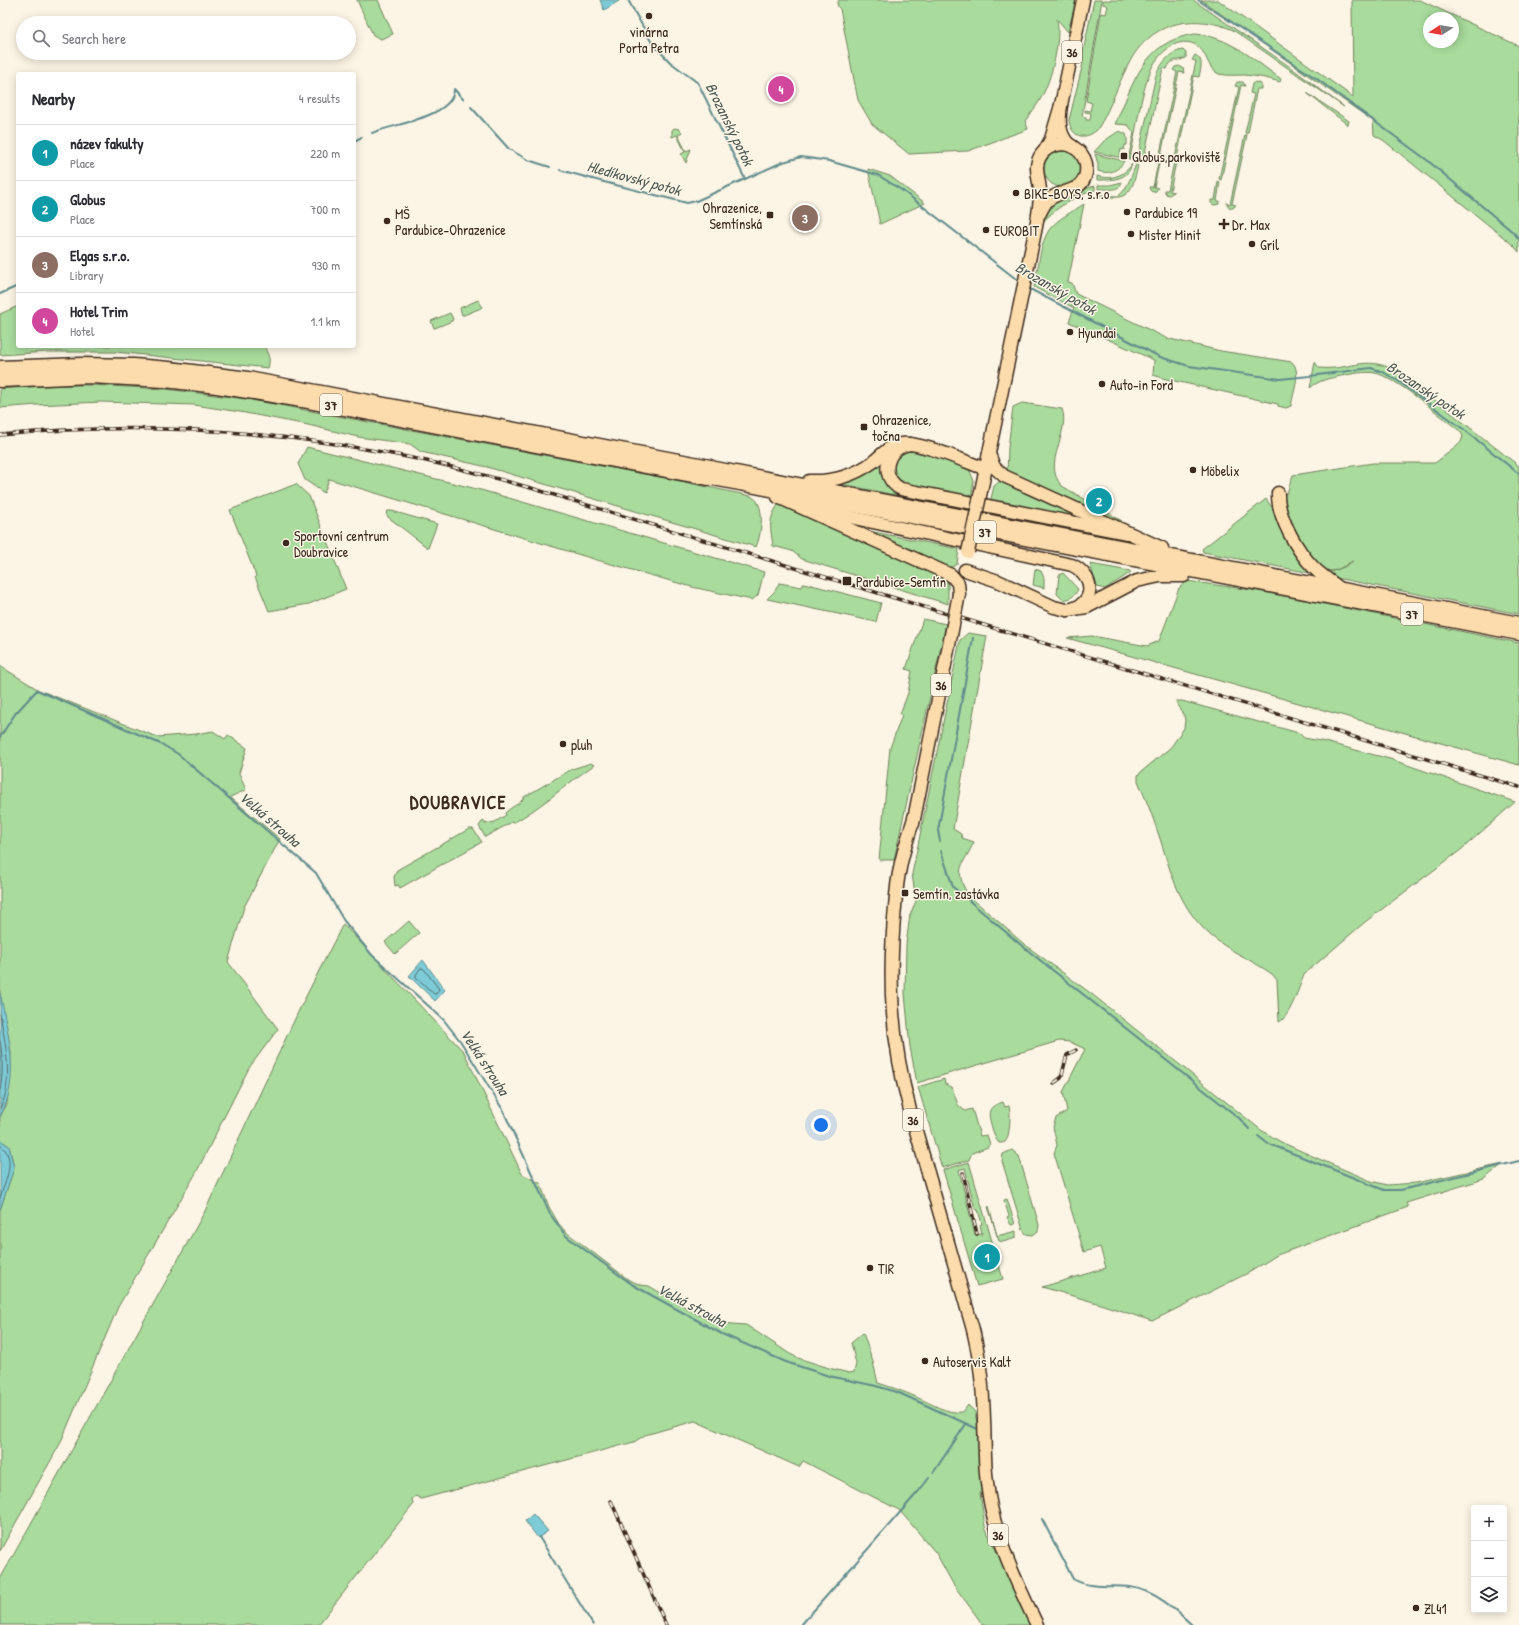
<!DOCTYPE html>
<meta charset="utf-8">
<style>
:root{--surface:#fff;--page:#f7f7f7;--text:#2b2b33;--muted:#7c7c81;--line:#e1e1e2;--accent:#1a73e8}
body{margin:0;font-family:"Patrick Hand",sans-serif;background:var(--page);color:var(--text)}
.controls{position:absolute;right:12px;bottom:12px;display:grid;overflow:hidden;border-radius:4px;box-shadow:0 2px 10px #0003}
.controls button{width:36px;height:36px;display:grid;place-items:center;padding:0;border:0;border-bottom:1px solid var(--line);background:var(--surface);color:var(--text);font:20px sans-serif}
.compass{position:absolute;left:1423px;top:12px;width:36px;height:36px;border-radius:50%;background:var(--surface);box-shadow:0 2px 10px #0003;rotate:259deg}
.you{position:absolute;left:821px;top:1125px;width:14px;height:14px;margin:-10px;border:3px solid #fff;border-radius:50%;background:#1a73e8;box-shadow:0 0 0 6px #1a73e833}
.badge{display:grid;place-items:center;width:26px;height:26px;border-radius:50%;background:var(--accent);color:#fff;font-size:13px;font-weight:700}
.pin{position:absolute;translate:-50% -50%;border:2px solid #fff;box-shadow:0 1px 4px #0006}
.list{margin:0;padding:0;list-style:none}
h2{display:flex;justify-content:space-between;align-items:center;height:52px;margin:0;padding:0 16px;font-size:17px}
h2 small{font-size:13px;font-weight:400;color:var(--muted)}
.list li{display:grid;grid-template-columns:26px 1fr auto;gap:12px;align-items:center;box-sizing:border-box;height:56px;padding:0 16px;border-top:1px solid var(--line)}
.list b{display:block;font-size:15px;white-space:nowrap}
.list p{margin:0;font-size:13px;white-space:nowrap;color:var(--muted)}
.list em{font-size:13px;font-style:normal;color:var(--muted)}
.icon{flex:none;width:22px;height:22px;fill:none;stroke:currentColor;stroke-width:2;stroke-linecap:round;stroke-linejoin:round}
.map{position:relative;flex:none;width:1519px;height:1625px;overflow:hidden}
.search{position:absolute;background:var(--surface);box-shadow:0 2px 10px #0003;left:16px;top:16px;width:340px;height:44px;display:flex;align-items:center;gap:10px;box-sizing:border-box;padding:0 14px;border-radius:22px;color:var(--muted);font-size:15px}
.panel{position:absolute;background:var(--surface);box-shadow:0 2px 10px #0003;left:16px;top:72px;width:340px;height:276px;border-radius:4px}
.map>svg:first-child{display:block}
.green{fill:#a8db9c;stroke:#72825d;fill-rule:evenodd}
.water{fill:#7bcbd7;stroke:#618b8d}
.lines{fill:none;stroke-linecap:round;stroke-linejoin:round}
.shore{stroke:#556a68;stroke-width:1}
.stream{stroke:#618b8d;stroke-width:2}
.major-casing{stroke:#3b2a1e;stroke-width:15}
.highway-casing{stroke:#3b2a1e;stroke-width:17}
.major{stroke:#fcdcac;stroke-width:12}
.highway{stroke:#fcdcac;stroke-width:14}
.rail-casing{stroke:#3b2a1e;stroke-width:3.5}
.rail{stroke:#fcf5e5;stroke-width:2;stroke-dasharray:6;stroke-linecap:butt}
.major-bridge-casing{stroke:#3b2a1e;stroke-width:15;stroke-linecap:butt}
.major-bridge{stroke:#fcdcac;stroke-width:12}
.poi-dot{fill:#3b2a1e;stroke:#fcf5e5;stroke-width:1.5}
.labels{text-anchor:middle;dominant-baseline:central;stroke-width:3;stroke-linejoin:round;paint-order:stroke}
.shield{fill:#fcf5e5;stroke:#75675a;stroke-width:1}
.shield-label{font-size:13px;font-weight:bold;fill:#3b2a1e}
.poi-label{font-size:14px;fill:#3b2a1e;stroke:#fcf5e5;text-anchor:start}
.water-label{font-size:15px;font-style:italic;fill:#4e5a56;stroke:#fcf5e5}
.district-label{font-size:18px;font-weight:bold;letter-spacing:1px;fill:#3b2a1e;stroke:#fcf5e5}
</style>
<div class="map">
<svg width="1519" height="1625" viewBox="0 0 1519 1625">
<rect width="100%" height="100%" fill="#fcf5e5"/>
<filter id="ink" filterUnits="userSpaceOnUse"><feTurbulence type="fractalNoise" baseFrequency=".025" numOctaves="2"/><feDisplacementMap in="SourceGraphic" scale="8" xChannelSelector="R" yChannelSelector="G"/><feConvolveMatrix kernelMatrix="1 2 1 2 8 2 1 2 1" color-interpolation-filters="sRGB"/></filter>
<g filter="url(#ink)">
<g class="green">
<path d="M357 0H378L393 34 381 39 373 35Z"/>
<path d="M839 0H1076L1068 32 1057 19C1061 40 1052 79 1041 98 1037 106 1030 114 1025 121L1028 129 968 151 909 154 872 124 858 100 840 9 838 7 837 3Z"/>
<path d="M1094 0H1102L1082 116 1086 117V120H1090L1091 113 1085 112V110L1090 111 1092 103 1086 101 1101 13 1106 14 1108 6 1103 4V0H1193L1286 64 1344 107 1233 30C1197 14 1156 20 1133 56 1119 79 1112 107 1097 130 1084 141 1071 137 1069 120L1083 63V52Z"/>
<path d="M1201 0H1218L1353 97 1352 0H1420L1519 46V252L1513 245 1383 140 1374 135 1373 121ZM1429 18H1453V42H1429Z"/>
<path d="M1195 34C1229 36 1254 60 1281 79L1280 82C1267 78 1256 76 1244 75 1236 75 1227 76 1219 74 1206 69 1208 50 1194 44 1175 36 1156 56 1150 72 1140 97 1137 127 1131 153L1130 159H1128L1134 133 1128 125 1115 124C1134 83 1143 41 1195 34Z"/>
<path d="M1183 50 1186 53V58C1177 62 1171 58 1167 69L1163 68 1143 162 1137 161 1156 75C1161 64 1170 51 1183 50Z"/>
<path d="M1195 55C1204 59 1201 68 1199 77L1194 76 1170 191 1174 192 1169 195 1166 194 1164 190H1168L1196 61 1192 60Z"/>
<path d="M1179 66 1183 68 1184 73 1179 72 1154 187 1158 188 1156 191 1152 192 1150 190 1149 187H1153L1177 72 1173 70 1175 67Z"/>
<path d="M1237 82H1243L1245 86 1241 85 1221 180 1219 179 1239 87 1235 86Z"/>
<path d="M1255 82 1261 84V89H1257L1248 133H1245L1254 94 1250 93 1252 84Z"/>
<path d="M1307 93 1349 121 1348 125 1308 94Z"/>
<path d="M674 128 679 129 682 132 678 135 686 151 691 149 686 163 681 154 685 152 677 135 672 137V130Z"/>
<path d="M1119 131 1126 134 1127 138V145H1125L1124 150 1121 149 1120 155H1123L1122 158 1094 152 1104 141Z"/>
<path d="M1245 135H1247L1232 204 1236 205 1233 208H1230L1226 203 1230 204Z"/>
<circle cx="1062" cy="169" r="18"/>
<path d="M1095 154 1124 161C1119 171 1108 175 1098 171V164Z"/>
<path d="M1132 164C1128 181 1110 180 1097 180V176C1111 180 1124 176 1132 164Z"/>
<path d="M1136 164 1138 166C1135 177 1133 195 1119 197 1113 198 1105 196 1099 196 1105 193 1111 196 1117 196 1125 195 1134 170 1136 164Z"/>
<path d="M868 169 890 176 925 203 880 224Z"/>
<path d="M1218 181 1220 182 1217 201H1220L1219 204 1214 205 1211 203V200H1215Z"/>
<path d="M1122 182C1118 193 1108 188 1098 189V185H1110Z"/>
<path d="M1095 186V190C1073 197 1055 208 1040 225L1047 206 1087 188Z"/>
<path d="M1084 204 1068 282 1072 283 1076 294 1166 338 1221 351 1292 362C1302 371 1293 394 1291 406L1286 408 1278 406V404L1166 379 1153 375 1154 360 1069 322 1074 308 1034 287C1038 271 1040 243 1049 230 1057 219 1072 212 1084 204Z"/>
<path d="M478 300 482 306 481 308 464 315H462L460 308Z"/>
<path d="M18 306V346H264C268 355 271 358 268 368L116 352H47L0 355V314Z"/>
<path d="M450 313 453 319 452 321 435 328H434L431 321Z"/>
<path d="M1315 362 1319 368C1354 371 1368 351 1404 376L1519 466V614L1336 578 1330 572 1344 567 1353 561C1346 564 1339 571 1331 571 1313 570 1295 530 1289 515 1286 509 1285 501 1284 494L1287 493 1293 475 1373 463H1435L1456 447 1461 442 1463 436 1460 431C1441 417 1396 377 1375 373 1365 371 1351 374 1341 376 1330 378 1319 380 1310 388Z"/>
<path d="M56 385H90L165 389 247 399 665 478 751 496C754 498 757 500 758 503 764 513 761 536 756 547L487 467 421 452 410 444 358 437 308 425 240 412 194 405 101 402 37 405 0 408V389Z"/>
<path d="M1022 403 1062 409C1071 433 1041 464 1062 486L1122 521 1120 523 1007 474 1008 448 1013 407Z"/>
<path d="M307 447 481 490 764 572 758 595 752 600 692 587 597 560 329 479 324 493 305 480 298 464Z"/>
<path d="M911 450H921L963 466 970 471 974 481 971 499 904 487 893 477 892 461 901 452Z"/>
<path d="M884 459 886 481 969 507 968 510 841 484V481Z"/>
<path d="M1000 481 1100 524 990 503 994 486Z"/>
<path d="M296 484 309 496 346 589 309 604 269 611 255 577 256 576 230 510Z"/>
<path d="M1266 499C1284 522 1291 551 1310 573L1203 552 1202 549Z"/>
<path d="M782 504 948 579V604L802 559 792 551 773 546C771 529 767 521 778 505Z"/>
<path d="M388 511H392L437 524 428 548 388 517 386 513Z"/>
<path d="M869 531 959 549 957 564 950 568 945 566Z"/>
<path d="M1090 564 1130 571V573L1105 589 1097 587Z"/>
<path d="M1035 569 1041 571 1044 578V588L1033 585Z"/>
<path d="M1063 573 1078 589C1075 596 1071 599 1063 600L1057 594 1059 575Z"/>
<path d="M1187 581 1259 591 1519 643V765L1067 638 1092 636 1147 646 1159 641 1179 588Z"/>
<path d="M779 583 802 587 804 583 881 603 876 622 767 599 775 591Z"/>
<path d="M923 619 946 624 894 860H879L890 748 902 715 900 714 908 693 912 671 906 669Z"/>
<path d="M968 633 987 636 953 829 961 834 962 838 974 842C963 866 953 868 968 895L1024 944 1093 995 1261 1130 1281 1142 1319 1159 1371 1181 1387 1185 1416 1183 1503 1164 1484 1179 1406 1203 1408 1207 1277 1255 1250 1272 1152 1321 1097 1303 1042 1287 1106 1268 1100 1247 1084 1252 1054 1153 1057 1145 1053 1127 1056 1118 1067 1111 1063 1092 1085 1049 1070 1042 1059 1041 917 1083 910 1047 905 994 906 944 910 915 916 901 912 874 960 640Z"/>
<path d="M0 666 39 690 157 737 196 734 213 731 225 739 228 735 247 748 239 773 246 790 230 797 280 839 244 907 228 962 278 1029 249 1068 196 1173 118 1307 60 1444 0 1551V1210L14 1168 9 1146 0 1140V1117L7 1104 11 1052 0 993Z"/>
<path d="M1176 701H1182L1299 733 1304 738 1321 741 1390 759 1515 802 1462 849 1365 922 1308 971 1304 975C1299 987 1290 1017 1279 1022L1277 980 1272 974C1252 960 1229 951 1210 935 1175 903 1170 866 1155 824 1150 809 1144 795 1138 781V775L1141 772 1171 747 1184 728 1185 720 1184 716Z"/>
<path d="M591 763 594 765C566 784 542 807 513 823L512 822 485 837 479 826 482 822 485 821V824L495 822 506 815 505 813C510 807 521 804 524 797L572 769Z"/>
<path d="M469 829H473L482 842 400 888 398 885 395 886 394 877 397 870Z"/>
<path d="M409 921 419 933 395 954 385 942Z"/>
<path d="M343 924 464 1052 522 1174 540 1183 549 1207 559 1224 566 1232 629 1280 641 1285 649 1286 704 1318 720 1323 746 1325 790 1354 798 1358 829 1368 849 1373 854 1372 856 1364 851 1343 863 1333 873 1362 878 1383C891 1387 903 1391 916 1397 931 1403 946 1414 963 1412L968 1405 975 1412 980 1439 984 1492 980 1493 985 1526 989 1536 1033 1625H983L953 1584 936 1553 899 1510 803 1461 799 1467 695 1421 645 1435 634 1442 421 1499 416 1496 412 1499 413 1505 318 1625H0V1579L204 1213 300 1008Z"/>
<path d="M944 1079 945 1084 952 1087 958 1105 965 1111 972 1109 980 1136 987 1135 990 1144 988 1147 972 1153 969 1160 942 1168 918 1087Z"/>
<path d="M1003 1102 1005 1107 1009 1106C1011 1112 1010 1138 1005 1142 1003 1143 1001 1143 999 1143 995 1139 994 1133 992 1128 988 1113 986 1107 1003 1102Z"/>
<path d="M1012 1150 1019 1156 1039 1225 1038 1231 1033 1235 1026 1234 1023 1230 1002 1161 1003 1154Z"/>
<path d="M969 1162 1003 1279 977 1286 943 1170ZM965 1168 975 1209 978 1210 982 1224 980 1225 982 1234 975 1235 959 1170Z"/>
<path d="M1007 1199 1015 1224 1011 1225 1007 1217 1009 1216 1004 1200Z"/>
<path d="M989 1206 997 1236 1016 1231V1238L1003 1242 999 1241 988 1207Z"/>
</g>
<g class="water">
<path d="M600 0H618L619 1 604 10Z"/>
<path d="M423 960 445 990 435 1001 409 976Z"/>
<path d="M0 993C8 1033 21 1078 0 1117Z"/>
<path d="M0 1140 9 1146 14 1168 0 1210Z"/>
<path d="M533 1514 548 1531 538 1538 525 1521Z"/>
</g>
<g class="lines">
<g class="shore">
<path d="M421 968 424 969 439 989 436 994H434L416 977V975Z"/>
<path d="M0 1014C5 1041 14 1082 0 1109"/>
<path d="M0 1041C3 1058 3 1074 0 1090"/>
<path d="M0 1145C18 1157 5 1182 0 1198"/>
</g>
<g class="stream">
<path d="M628 0 652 43 670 62 698 83 745 179 783 162 801 157 829 161 878 175 903 191 1020 282"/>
<path d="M1198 0 1317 79 1427 160 1514 233 1519 239"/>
<path d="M471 107 509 149 528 160 550 167"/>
<path d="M372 133C393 124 454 117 454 89L463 99"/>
<path d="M354 141 362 137"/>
<path d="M560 170 600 181 687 203 696 201 745 179"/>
<path d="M1028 288 1160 357 1189 366 1280 379 1310 376 1371 368 1383 372 1398 381 1466 431 1519 474"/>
<path d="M0 294 18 286"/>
<path d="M0 737 15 714 37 690 163 745 178 754 316 873 344 921 372 955 443 1019 461 1042 503 1110 550 1214 566 1236 633 1285 722 1334 786 1362 829 1376 876 1386 897 1392 980 1430"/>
<path d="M940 841 938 831 973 638"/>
<path d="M941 851 953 887 1021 945 1239 1118 1249 1129"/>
<path d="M1258 1136 1267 1143 1384 1190H1401L1519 1161"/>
<path d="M933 1473 966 1424"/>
<path d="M1042 1519 1073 1579C1090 1589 1111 1585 1130 1587 1154 1590 1175 1609 1192 1625"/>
<path d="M539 1537 593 1625"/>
<path d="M801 1625 918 1492 929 1478"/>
</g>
<defs>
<g id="major">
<path d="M1045 150 1051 139 1061 105 1083 0"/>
<path d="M1040 213C1042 209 1044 204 1048 200 1061 189 1082 194 1086 173 1087 166 1086 160 1082 155 1079 150 1075 148 1070 145 1058 135 1059 119 1061 105"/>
<path d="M911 444C886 446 878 477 901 489L1127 533"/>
<path d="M989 454 994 467 1004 476 1162 548"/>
<path d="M710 467 1519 623"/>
<path d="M708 478 1519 634"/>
<path d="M809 481C832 482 855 475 873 462 882 455 889 445 901 444 920 441 966 462 986 469"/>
<path d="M1278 493C1277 516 1297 551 1314 568 1321 575 1330 581 1338 587"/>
<path d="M980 496 1036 227C1038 216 1040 204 1040 192 1040 184 1037 176 1037 167 1038 150 1056 140 1072 146"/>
<path d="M778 497 951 575 958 583 959 594"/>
<path d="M803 507 1072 565C1097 577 1095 606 1067 610"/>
<path d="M965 570 998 581 1054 607 1067 610 1087 607 1137 581 1160 576H1184"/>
<path d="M914 818C909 835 903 851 900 868 897 881 896 894 895 907 888 980 891 1040 910 1110L972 1326C980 1356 983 1388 984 1419 985 1440 984 1461 987 1483 993 1534 1015 1579 1037 1625"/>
<path d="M913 824 951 635"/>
</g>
<g id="highway">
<path d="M0 368 81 365 134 366 169 369 248 379 710 467"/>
<path d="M0 380 90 376 165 380 217 386 302 400 708 478"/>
</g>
</defs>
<use href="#major" class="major-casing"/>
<use href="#highway" class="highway-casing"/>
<use href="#major" class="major"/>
<use href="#highway" class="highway"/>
<defs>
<g id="rail">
<path d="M0 435C142 421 283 430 422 460 459 468 495 478 531 488L1519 787"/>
<path d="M1054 1083 1061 1078 1067 1055 1076 1050"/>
<path d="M963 1173 977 1234"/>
<path d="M611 1501 666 1625"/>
</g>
</defs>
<use href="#rail" class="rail-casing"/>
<use href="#rail" class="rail"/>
<defs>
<g id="major-bridge">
<path d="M968 552 980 496"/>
<path d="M951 635 959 594"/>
</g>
</defs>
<use href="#major-bridge" class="major-bridge-casing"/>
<use href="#major-bridge" class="major-bridge"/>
</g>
</g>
<g class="poi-dot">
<circle cx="649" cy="16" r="4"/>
<rect x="1120" y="152" width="8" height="8" rx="2"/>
<circle cx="1016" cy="193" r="4"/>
<circle cx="1127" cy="212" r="4"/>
<rect x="766" y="211" width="8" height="8" rx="2"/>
<circle cx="387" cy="221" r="4"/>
<path d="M1222 218h4v4h4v4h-4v4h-4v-4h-4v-4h4z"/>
<circle cx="986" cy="230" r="4"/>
<circle cx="1131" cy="234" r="4"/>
<circle cx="1252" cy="244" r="4"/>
<circle cx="1070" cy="332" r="4"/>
<circle cx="1102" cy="384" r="4"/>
<rect x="860" y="423" width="8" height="8" rx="2"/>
<circle cx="1193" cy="470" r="4"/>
<circle cx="286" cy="543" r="4"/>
<rect x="842" y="576" width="10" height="10" rx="2"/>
<circle cx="563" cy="744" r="4"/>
<rect x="901" y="889" width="8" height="8" rx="2"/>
<circle cx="870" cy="1268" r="4"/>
<circle cx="925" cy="1361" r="4"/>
<circle cx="1416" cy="1608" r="4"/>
</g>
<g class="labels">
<g class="shield">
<rect x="1062" y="41" width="20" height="22" rx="3"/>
<rect x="320" y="394" width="22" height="22" rx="3"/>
<rect x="974" y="521" width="22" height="22" rx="3"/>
<rect x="1401" y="603" width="22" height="22" rx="3"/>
<rect x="931" y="674" width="20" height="22" rx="3"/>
<rect x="903" y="1109" width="20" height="22" rx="3"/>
<rect x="988" y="1524" width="20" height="22" rx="3"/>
</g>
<g class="shield-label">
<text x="1072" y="52">36</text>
<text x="331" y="405">37</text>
<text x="985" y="532">37</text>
<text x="1412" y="614">37</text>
<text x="941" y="685">36</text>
<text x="913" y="1120">36</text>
<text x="998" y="1535">36</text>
</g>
<g class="poi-label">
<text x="649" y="31" text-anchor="middle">vinárna<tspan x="649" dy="16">Porta Petra</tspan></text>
<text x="1132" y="156">Globus,parkoviště</text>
<text x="1024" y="193">BIKE-BOYS, s.r.o</text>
<text x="762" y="207" text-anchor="end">Ohrazenice,<tspan x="762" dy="16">Semtínská</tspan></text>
<text x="1135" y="212">Pardubice 19</text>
<text x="395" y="213">MŠ<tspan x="395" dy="16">Pardubice-Ohrazenice</tspan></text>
<text x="1232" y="224">Dr. Max</text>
<text x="994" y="230">EUROBIT</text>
<text x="1139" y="234">Mister Minit</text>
<text x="1260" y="244">Gril</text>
<text x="1078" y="332">Hyundai</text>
<text x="1110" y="384">Auto-in Ford</text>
<text x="872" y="419">Ohrazenice,<tspan x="872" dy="16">točna</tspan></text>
<text x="1201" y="470">Möbelix</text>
<text x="294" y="535">Sportovní centrum<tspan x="294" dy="16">Doubravice</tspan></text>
<text x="856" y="581">Pardubice-Semtín</text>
<text x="571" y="744">pluh</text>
<text x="913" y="893">Semtín, zastávka</text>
<text x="878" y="1268">TIR</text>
<text x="933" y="1361">Autoservis Kalt</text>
<text x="1424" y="1608">ZL41</text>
</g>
<g class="water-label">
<text transform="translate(730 124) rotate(64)">Brozanský potok</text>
<text transform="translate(634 178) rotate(15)">Hledíkovský potok</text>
<text transform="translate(1056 288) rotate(30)">Brozanský potok</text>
<text transform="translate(1426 390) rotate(34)">Brozanský potok</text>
<text transform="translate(270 819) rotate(41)">Velká strouha</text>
<text transform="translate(485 1062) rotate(57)">Velká strouha</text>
<text transform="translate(692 1305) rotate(28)">Velká strouha</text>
</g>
<g class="district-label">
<text x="458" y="802">DOUBRAVICE</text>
</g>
</g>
</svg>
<div class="controls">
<button>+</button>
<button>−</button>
<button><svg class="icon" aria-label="layers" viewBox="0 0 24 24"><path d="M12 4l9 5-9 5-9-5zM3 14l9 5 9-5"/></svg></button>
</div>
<svg class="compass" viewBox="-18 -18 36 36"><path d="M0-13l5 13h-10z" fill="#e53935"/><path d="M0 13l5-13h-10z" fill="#7c7c81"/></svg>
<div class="you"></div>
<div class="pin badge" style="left:987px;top:1257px;background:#0f9aa8">1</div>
<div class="pin badge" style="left:1099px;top:501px;background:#0f9aa8">2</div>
<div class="pin badge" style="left:805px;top:218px;background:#8d6e63">3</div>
<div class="pin badge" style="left:781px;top:89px;background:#d1479c">4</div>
<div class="search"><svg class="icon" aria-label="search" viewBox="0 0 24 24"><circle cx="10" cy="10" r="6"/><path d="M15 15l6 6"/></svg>Search here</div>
<section class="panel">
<h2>Nearby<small>4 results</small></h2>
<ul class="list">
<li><span class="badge" style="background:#0f9aa8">1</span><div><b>název fakulty</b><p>Place</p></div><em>220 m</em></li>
<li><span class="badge" style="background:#0f9aa8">2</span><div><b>Globus</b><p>Place</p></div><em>700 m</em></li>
<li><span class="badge" style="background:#8d6e63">3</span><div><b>Elgas s.r.o.</b><p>Library</p></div><em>930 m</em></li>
<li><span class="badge" style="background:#d1479c">4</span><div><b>Hotel Trim</b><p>Hotel</p></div><em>1.1 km</em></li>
</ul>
</section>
</div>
